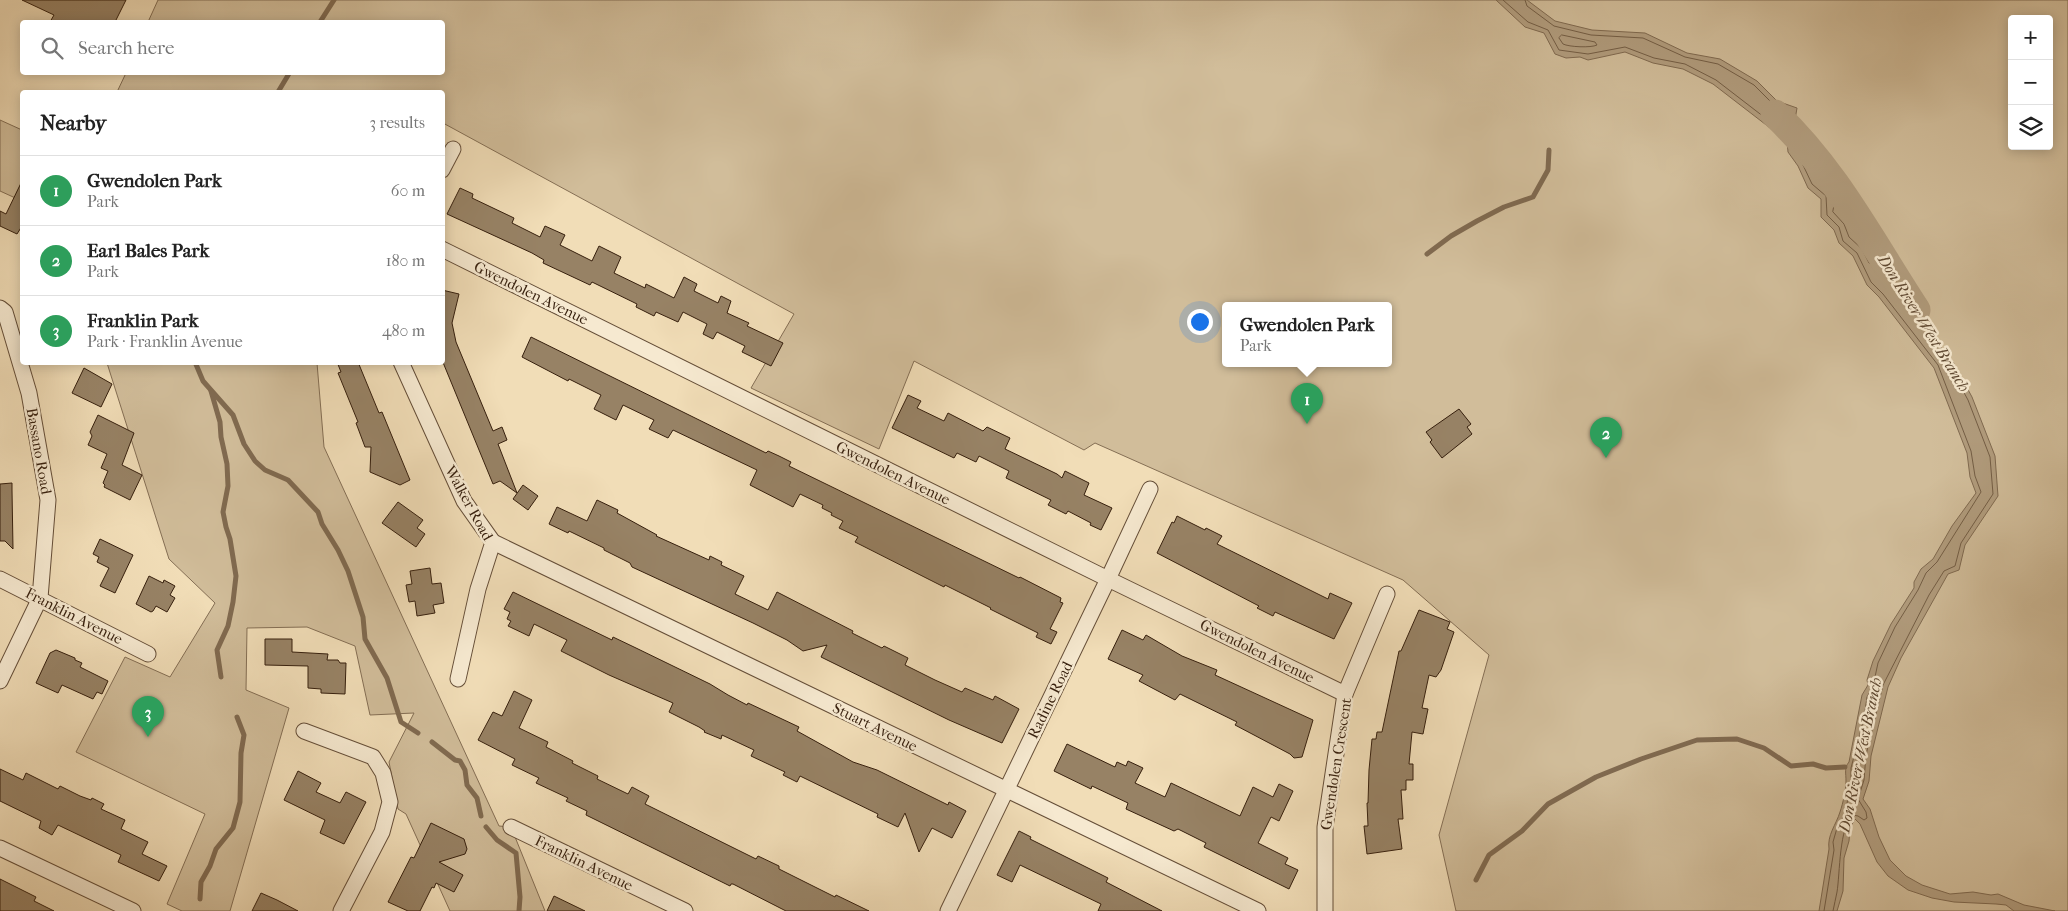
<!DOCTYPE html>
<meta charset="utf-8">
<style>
:root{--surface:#fff;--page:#f6f6f6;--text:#222;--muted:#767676;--line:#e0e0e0;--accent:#8f2418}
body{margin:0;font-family:"IM FELL French Canon",serif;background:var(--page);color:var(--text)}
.controls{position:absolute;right:15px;top:15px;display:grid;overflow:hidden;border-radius:5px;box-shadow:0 2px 12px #0003}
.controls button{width:45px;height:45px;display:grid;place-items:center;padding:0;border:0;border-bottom:1px solid var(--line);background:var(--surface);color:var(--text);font:25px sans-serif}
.you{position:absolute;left:1199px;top:321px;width:18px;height:18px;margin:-12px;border:4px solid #fff;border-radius:50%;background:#1a73e8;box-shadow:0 0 0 8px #1a73e833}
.badge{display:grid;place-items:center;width:32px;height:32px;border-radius:50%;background:var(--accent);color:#fff;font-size:16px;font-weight:700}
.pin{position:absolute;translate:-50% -41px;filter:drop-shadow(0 1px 2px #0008)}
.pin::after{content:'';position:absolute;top:26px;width:18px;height:15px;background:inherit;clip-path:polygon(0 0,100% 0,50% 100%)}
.popup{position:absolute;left:1222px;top:302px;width:170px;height:65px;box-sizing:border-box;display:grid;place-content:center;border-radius:5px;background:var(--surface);filter:drop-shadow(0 1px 4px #0005);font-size:16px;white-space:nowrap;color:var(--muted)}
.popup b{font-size:19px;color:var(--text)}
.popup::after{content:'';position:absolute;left:50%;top:100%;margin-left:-10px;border:10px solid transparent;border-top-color:var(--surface)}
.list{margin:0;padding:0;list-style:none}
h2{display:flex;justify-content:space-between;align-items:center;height:65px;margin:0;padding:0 20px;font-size:21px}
h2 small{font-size:16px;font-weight:400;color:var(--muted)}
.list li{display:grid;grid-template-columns:32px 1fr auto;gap:15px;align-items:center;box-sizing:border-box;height:70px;padding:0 20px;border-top:1px solid var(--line)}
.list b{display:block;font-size:19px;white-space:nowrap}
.list p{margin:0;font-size:16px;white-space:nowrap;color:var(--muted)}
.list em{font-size:16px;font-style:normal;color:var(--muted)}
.icon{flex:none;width:28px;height:28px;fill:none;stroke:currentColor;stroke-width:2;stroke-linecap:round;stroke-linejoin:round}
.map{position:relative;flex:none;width:2068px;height:911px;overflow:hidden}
.search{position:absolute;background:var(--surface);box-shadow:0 2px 12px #0003;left:20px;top:20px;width:425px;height:55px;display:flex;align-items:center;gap:12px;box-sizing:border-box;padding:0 18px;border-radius:5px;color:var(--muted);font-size:19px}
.panel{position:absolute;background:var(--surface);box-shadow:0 2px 12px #0003;left:20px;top:90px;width:425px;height:275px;border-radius:5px}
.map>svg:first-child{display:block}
.green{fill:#d1bd9a;stroke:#846e54;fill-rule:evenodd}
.water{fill:#b19c7d;stroke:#806a50}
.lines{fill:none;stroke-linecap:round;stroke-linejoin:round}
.shore{stroke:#745e45;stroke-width:1}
.stream{stroke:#806a50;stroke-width:5}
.river{stroke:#b19c7d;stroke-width:29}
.building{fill:#978265;stroke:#361f0d}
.street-casing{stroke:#654e38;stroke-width:17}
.street{stroke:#f6e9d0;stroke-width:15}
.labels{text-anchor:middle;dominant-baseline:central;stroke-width:5;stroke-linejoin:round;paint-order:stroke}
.street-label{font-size:15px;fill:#361f0d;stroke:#f6e9d0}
.water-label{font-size:16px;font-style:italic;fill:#614b34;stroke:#f6e9d0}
</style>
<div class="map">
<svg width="2068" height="911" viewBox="0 0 2068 911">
<rect width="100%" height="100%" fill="#f1ddb7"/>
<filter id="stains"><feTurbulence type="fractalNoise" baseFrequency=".004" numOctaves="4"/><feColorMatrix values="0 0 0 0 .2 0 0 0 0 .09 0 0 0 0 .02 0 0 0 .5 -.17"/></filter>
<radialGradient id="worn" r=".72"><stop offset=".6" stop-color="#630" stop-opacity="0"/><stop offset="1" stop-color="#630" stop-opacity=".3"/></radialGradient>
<g class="green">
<path d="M158 0H2068V911H1456L1439 835 1489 655 1403 580 1095 443 1084 450 914 361 879 449 751 388 794 314 443 123 442 92H117L126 73 442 72V22H148ZM2012 19H2049V146H2012ZM1226 305H1388V363H1226Z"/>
<path d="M0 120 22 130V201L0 191Z"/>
<path d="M107 363H317L324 447 499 826 511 827 545 911H450L406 814 398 809 389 762 414 713 370 715 355 646 307 627 247 628 246 690 289 708 230 911H182L167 904 205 814 76 752 125 657 170 677 215 603 169 559Z"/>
</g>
<path class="water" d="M1496 0H1527L1555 21 1592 30 1645 33 1687 53 1720 59 1757 81 1777 101 1797 108 1795 120 1801 125 1798 132 1803 148 1820 173 1876 232 1890 274 1911 291 1939 345 1953 362 1972 397 1995 456 1998 496 1965 545 1959 570 1948 574 1901 658 1888 687 1871 756 1869 781 1863 799 1870 809 1879 837 1890 860 1906 876 1922 885 1950 894 1973 892 1991 895 1998 894 2024 905 2055 911H2014L2006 905 1996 904 1954 902 1932 898 1908 890 1888 876 1877 862 1860 824 1855 819 1850 828 1849 841 1844 858 1843 891 1837 911H1819L1829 849C1827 835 1836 825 1840 812 1843 803 1846 790 1846 781 1846 773 1844 768 1849 762L1862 695 1868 685 1867 680 1873 661 1891 624 1914 588V582L1921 569 1933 559 1952 526 1976 493 1970 477 1967 453 1934 368 1879 297 1867 285 1853 256 1839 243 1834 230 1821 217V199L1808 188 1798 166 1788 152 1787 141 1713 84 1683 69 1653 63 1625 52 1588 60 1580 57 1566 58 1555 54 1544 33 1525 27Z"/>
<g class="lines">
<g class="shore">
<path d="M1503 0 1528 22 1548 30 1559 50 1588 54 1625 47 1654 58 1685 64 1716 80 1790 137 1794 136C1793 127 1792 120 1790 111L1774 105 1754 85 1718 64 1685 57 1643 38 1591 35 1554 26 1527 6 1525 0"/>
<path d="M1562 35 1595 42 1597 45C1591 48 1569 47 1563 44L1559 38Z"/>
<path d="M1834 207 1837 208 1866 238 1874 261 1872 264 1869 263 1862 249 1849 237 1844 224 1833 212Z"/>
<path d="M1824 911 1834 850 1833 842 1837 828 1845 814 1851 782V768L1864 718 1867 697 1873 686 1878 663 1895 627 1918 590 1926 573 1937 562 1981 492 1975 476 1971 451 1938 365 1883 294 1871 282 1857 253 1843 241 1839 227 1827 215 1826 196 1812 184 1803 165 1805 162 1816 176 1872 235 1885 276 1907 294 1935 348 1949 365 1968 400 1990 457 1993 494 1961 543 1955 566 1944 571 1929 595 1883 685 1866 755 1864 780 1858 799 1866 812 1867 818 1864 820 1858 816 1853 815C1839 826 1840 874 1837 892 1836 898 1834 905 1833 911"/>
</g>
<g class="stream">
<path d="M320 22 334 0"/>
<path d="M278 92 290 72"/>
<path d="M1427 254 1451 236 1477 221 1504 207 1533 197 1548 170 1549 150"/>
<path d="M195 362 203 381 233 415 244 444 255 461 265 470 288 480 318 512 322 524 338 550 348 571 363 617 365 639 387 678 401 722 418 733"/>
<path d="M211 391 220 422 221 437 227 464 228 486 223 512 226 527 230 539 236 576 233 602 228 626 217 650 221 677"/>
<path d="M432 742 455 760 460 761 465 770 467 785 477 798 481 816"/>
<path d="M486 827 497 840 516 853 520 897 519 911"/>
<path d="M1476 880 1489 855 1522 831 1548 804 1596 777 1641 759 1697 740 1737 739 1764 748 1791 766 1813 764 1826 768 1845 767"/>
<path d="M200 899 201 882 210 866 216 849 233 828 240 802 241 753 244 735 237 717"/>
</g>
<path class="river" d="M1775 114C1834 169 1872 243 1916 310"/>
</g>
<g class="building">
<path d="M22 0H126L115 22H50L54 15Z"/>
<path d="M22 181V226L17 234 0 226V211L6 214Z"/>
<path d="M460 188 473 194 472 198 514 218 512 223 540 237 545 226 565 235 560 245 592 261 599 246 621 257 614 273 645 288 646 284 674 298 684 277 697 284 694 291 718 303 721 296 731 301 727 313 749 323 747 326 783 343 771 366 742 352 745 346 717 332 713 339 703 334 707 324 683 312 678 322 656 312 654 316 636 307 637 304 592 282 590 285 543 263 544 260 532 253 447 214Z"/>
<path d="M442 290 459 294 452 323 456 342 493 431 502 427 507 440 498 444 517 493 500 481 493 484 442 360Z"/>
<path d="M531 337 766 453 768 451 779 456 791 462 789 466 1019 578 1020 577 1061 598 1060 602 1063 603 1050 629 1057 632 1051 644 1036 637 1038 633 990 609 991 608 945 585 944 587 855 542 858 537 839 528 843 521 831 515 832 513 822 508 823 505 800 494 793 507 750 485 757 470 673 430 668 438 649 429 654 420 623 405 616 420 594 409 601 395 569 379 568 381 522 357Z"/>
<path d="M337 362H358L379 413 382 412 410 480 400 485 370 472 371 447H365L356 423 358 422 338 373 341 372Z"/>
<path d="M84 368 112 384 101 407 72 393Z"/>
<path d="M908 395 921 401 917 408 944 421 948 413 983 431 987 427 1010 438 1005 449 1057 474 1062 478 1065 471 1089 483 1084 495 1112 508 1101 530 1090 525 1091 523 1068 511 1066 514 1048 505 1051 500 1006 478 1009 471 979 456 976 462 957 453 954 458 892 428Z"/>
<path d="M1459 409 1471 424 1467 427 1472 434 1442 458 1430 442 1432 440 1426 432Z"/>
<path d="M98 415 134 433 122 465 142 475 130 500 104 487 105 485 103 483 108 471 101 468 107 454 88 445 92 436 90 432Z"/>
<path d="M12 483V490L13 549 5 541H0V484Z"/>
<path d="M523 485 538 496 528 510 513 499Z"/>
<path d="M597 500 618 510 617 513 657 535 656 536 709 560 710 556 722 562 721 565 744 576 735 594 768 610 777 592 853 631 852 633 882 648 884 646 908 658 905 665 935 680 962 692 965 688 993 700 995 696 1019 709 1002 743 949 720 821 657 827 645 803 651 787 640 753 623 632 567 630 563 604 550V548L569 531 568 533 549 524 557 507 587 521Z"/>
<path d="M398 502 423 520 417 528 425 534 416 547 382 523Z"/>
<path d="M1177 516 1205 530 1206 528 1222 536 1217 544 1328 599 1330 593 1352 603 1334 639 1275 612 1273 616 1257 608 1259 606 1157 553 1172 522 1174 523Z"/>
<path d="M100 539 133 555 115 593 100 586 109 568 97 562 99 557 93 554Z"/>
<path d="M430 568 432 584 441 583 444 603 433 605 435 613 417 616 415 601 409 602 406 585 412 584 410 571Z"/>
<path d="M149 576 163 583 164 580 175 586 170 595 175 598 167 612 156 606 153 611 151 612 136 604Z"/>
<path d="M513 592 612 640 613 637 636 648 710 684 728 695 747 705 748 703 799 727 797 731 853 762 877 770 948 805 949 802 966 811 952 838 932 828 919 852 905 813 898 827 877 817 878 814 800 776 797 782 783 775 785 772 751 756 754 750 722 735 721 739 704 732 705 731 699 727 669 712 673 703 609 675 561 651 567 640 534 624 529 636 508 626 511 621 507 619 510 612 504 609Z"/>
<path d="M1419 610 1450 622 1447 629 1454 632 1441 670 1436 677 1429 675 1422 708 1428 709 1423 734 1412 732 1409 764H1413V780H1406V790H1401L1403 819H1398L1402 849 1367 854 1364 826H1368L1367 803H1368L1369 770 1372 739H1376L1377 732H1382L1399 651H1401Z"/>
<path d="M1122 630 1143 640 1146 635 1182 656 1217 670 1215 675 1313 720 1302 757 1294 758 1290 754 1235 725 1237 722 1180 694 1175 700 1139 681 1143 675 1108 659Z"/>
<path d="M265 639H292V652L328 654 327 660H338L340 663H346L345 694 321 693V689L308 688V666L265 665Z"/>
<path d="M56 650 75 658V660L82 663 80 667 108 681 102 694 97 692 93 699 62 685 58 693 36 683 50 653Z"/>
<path d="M514 691 532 700 519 728 548 742 546 747 573 761 572 763 598 776 597 779 628 794 632 787 649 796 645 804 756 859 758 856 779 866V869L835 897 836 895 869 911H786L733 884H731L730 886 586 815 587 811 566 801 568 798 536 783 539 778 512 765 515 759 478 740 493 712 502 716Z"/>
<path d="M1067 744 1115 767 1117 762 1126 766 1128 761 1143 768 1135 783 1165 797 1171 783 1240 816 1253 787 1273 797 1279 784 1293 791 1279 821 1271 817 1258 843 1288 858 1285 864 1298 870 1289 889 1204 847 1206 843 1178 829 1174 831 1126 809 1128 803 1092 786 1091 789 1054 771Z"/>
<path d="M0 769 23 780 26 773 58 789 60 786 80 796 91 800 92 798 104 804 101 809 125 820 121 829 148 842 142 854 167 866 159 881 118 862 121 855 58 825 52 835 39 828 41 821 0 801Z"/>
<path d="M298 771 321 783 316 792 340 803 346 792 366 802 344 844 320 833 325 820 284 800Z"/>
<path d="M431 823 464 839 467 849 465 854 439 862 463 875 454 892 436 883 434 888 432 887 420 911H408L388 902 411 857 414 858Z"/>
<path d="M1019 831 1031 837 1030 839 1108 878 1106 882 1162 911H1098L1101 904 1020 865 1012 882 997 875Z"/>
<path d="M0 879 36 897 34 901 54 911H0Z"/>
<path d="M261 893 277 900 298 911H252Z"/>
<path d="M554 896 585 911H547Z"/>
</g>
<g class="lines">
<defs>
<g id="street">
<path d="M442 170 453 149"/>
<path d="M442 249 1108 579 1345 694"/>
<path d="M0 308 5 312 29 393 48 500 40 598 0 681"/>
<path d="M401 362 464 501 493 542 478 589 458 679"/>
<path d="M493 542 1258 911"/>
<path d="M0 579 148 654"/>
<path d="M304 731 373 757 383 773 390 802 382 832 341 911"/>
<path d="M511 827 685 911"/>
<path d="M0 848 133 911"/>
<path d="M948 911 1108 579 1150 489"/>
<path d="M1325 911V827L1345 694 1387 594"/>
</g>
</defs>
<use href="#street" class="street-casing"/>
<use href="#street" class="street"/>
</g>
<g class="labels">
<g class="street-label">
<text transform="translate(531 293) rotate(26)">Gwendolen Avenue</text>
<text transform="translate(39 451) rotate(80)">Bassano Road</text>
<text transform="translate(893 473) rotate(26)">Gwendolen Avenue</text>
<text transform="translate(469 503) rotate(61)">Walker Road</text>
<text transform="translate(74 616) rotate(27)">Franklin Avenue</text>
<text transform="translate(1257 651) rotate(26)">Gwendolen Avenue</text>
<text transform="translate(1050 700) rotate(-64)">Radine Road</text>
<text transform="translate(875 727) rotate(26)">Stuart Avenue</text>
<text transform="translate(1336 764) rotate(-81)">Gwendolen Crescent</text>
<text transform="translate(584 863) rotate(26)">Franklin Avenue</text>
</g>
<g class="water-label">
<text transform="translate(1924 323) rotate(58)">Don River West Branch</text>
<text transform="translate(1860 755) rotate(-78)">Don River West Branch</text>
</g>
</g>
<rect width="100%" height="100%" filter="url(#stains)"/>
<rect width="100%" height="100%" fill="url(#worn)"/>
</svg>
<div class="controls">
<button>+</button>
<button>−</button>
<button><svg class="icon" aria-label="layers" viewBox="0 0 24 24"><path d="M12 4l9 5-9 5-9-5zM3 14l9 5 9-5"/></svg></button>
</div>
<div class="you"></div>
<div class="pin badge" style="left:1307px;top:424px;background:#2e9e5b">1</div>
<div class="popup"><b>Gwendolen Park</b>Park</div>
<div class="pin badge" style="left:1606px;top:458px;background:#2e9e5b">2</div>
<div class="pin badge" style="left:148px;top:737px;background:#2e9e5b">3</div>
<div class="search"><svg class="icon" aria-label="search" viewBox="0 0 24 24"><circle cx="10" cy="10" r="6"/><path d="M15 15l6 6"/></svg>Search here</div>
<section class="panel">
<h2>Nearby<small>3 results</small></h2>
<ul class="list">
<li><span class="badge" style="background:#2e9e5b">1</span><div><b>Gwendolen Park</b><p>Park</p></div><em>60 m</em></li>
<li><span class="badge" style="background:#2e9e5b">2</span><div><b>Earl Bales Park</b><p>Park</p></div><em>180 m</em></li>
<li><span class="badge" style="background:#2e9e5b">3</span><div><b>Franklin Park</b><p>Park · Franklin Avenue</p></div><em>480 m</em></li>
</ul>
</section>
</div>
